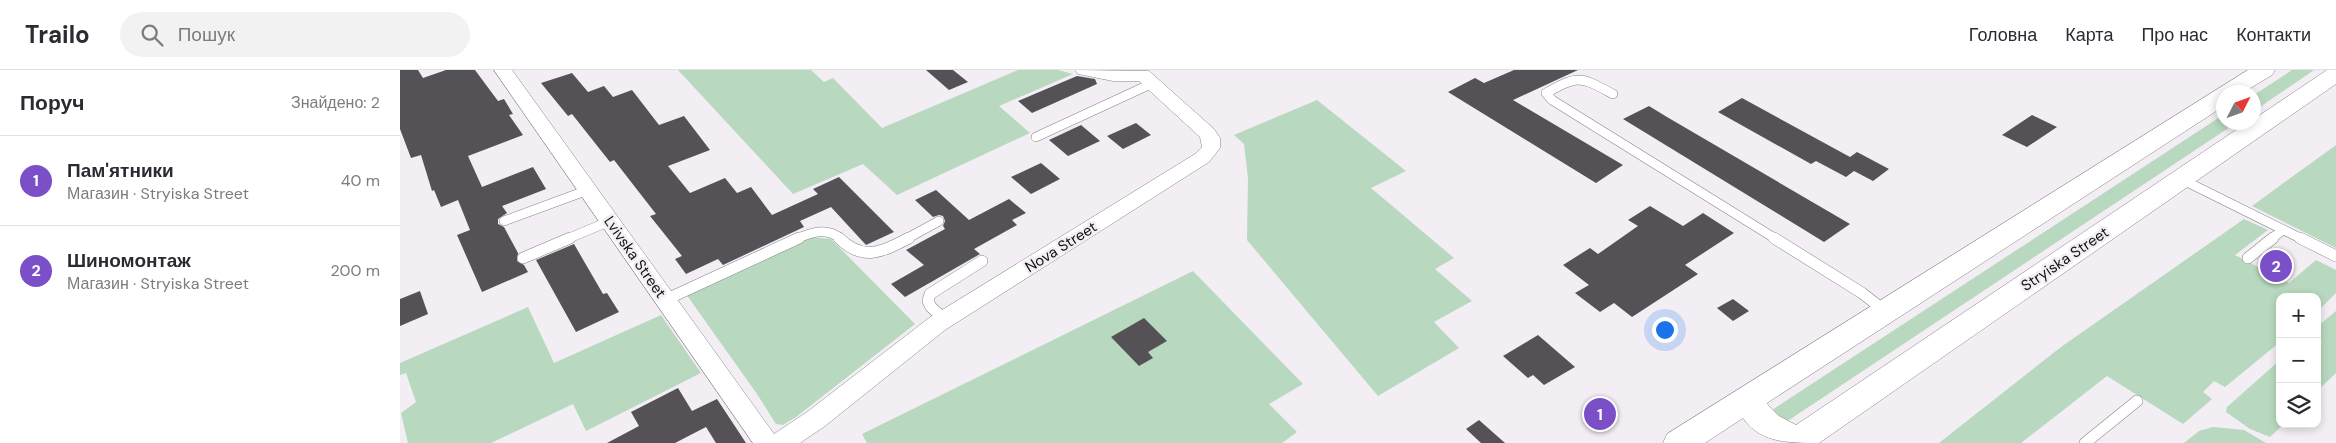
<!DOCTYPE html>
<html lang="uk">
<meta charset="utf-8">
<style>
:root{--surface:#fff;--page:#f2f2f3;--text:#2b2b33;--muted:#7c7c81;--line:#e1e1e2;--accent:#7b4fc8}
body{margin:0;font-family:"DM Sans",sans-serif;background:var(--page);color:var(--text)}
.controls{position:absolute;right:15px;bottom:15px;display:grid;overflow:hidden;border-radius:10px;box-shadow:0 2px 8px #0003}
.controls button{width:45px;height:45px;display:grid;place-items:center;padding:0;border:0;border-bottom:1px solid var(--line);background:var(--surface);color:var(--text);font:25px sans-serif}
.compass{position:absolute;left:1816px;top:15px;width:45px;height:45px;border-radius:50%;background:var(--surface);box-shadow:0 2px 8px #0003;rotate:48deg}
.you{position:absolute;left:1264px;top:259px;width:18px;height:18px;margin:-12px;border:4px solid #fff;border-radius:50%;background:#1a73e8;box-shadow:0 0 0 8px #1a73e833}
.badge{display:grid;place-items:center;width:32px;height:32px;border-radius:50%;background:var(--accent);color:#fff;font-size:16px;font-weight:700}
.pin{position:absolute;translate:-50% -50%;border:2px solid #fff;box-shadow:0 1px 5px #0006}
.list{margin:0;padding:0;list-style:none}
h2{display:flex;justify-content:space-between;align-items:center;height:65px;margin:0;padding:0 20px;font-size:21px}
h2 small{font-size:16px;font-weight:400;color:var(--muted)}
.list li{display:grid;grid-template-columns:32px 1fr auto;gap:15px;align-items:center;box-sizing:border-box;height:90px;padding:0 20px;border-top:1px solid var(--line)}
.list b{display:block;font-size:19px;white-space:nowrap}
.list p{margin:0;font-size:16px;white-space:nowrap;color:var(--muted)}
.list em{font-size:16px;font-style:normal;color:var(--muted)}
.icon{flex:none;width:28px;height:28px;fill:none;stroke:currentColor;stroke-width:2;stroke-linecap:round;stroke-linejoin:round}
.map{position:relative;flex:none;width:1936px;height:373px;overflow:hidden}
header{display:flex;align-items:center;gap:30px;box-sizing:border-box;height:70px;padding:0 25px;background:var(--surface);border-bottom:1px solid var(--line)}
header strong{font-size:24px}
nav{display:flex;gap:28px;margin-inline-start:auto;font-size:18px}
.search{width:350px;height:45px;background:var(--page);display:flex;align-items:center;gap:12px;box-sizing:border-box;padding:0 18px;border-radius:28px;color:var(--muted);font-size:19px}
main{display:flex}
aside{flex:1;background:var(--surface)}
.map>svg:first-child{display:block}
.green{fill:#b8d9bf}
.building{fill:#555257}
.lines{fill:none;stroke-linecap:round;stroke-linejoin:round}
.service-far1-casing{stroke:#88848a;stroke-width:10}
.service-casing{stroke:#88848a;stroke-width:12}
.minor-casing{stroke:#88848a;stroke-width:1}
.primary-casing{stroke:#88848a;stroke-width:1}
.service-far1{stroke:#fff;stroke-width:9}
.service{stroke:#fff;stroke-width:11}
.minor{fill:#fff;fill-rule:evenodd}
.primary{fill:#fff;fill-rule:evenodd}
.labels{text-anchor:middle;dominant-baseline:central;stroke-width:5;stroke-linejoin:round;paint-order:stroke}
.street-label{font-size:15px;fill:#131114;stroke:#f2eef4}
</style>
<header>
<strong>Trailo</strong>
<div class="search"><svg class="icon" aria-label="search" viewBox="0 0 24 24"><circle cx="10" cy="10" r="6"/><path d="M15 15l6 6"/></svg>Пошук</div>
<nav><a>Головна</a><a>Карта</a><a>Про нас</a><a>Контакти</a></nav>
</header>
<main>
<aside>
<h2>Поруч<small>Знайдено: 2</small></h2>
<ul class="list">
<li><span class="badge">1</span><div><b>Пам'ятники</b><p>Магазин · Stryiska Street</p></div><em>40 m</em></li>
<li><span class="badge">2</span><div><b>Шиномонтаж</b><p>Магазин · Stryiska Street</p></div><em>200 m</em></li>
</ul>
</aside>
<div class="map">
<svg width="1936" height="373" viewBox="0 0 1936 373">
<rect width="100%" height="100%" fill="#f2eef4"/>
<g class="green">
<path d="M278 0H411L424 12 433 8 482 58 618 0H658L673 4 599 36 630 63 497 125 463 94 393 124Z"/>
<path d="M1892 0H1914L1854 41V25Z"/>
<path d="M917 30 1006 101 971 118 1054 188 1035 199 1072 231 1034 252 1059 278 978 326 847 170 848 108 844 74 834 65Z"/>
<path d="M1823 45 1824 52 1836 53 1386 352 1372 340Z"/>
<path d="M1936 75V178L1852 136Z"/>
<path d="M1844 149 1868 160 1835 185 1889 213 1916 190 1936 200V223L1917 242V227H1880V272L1825 317 1814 311 1803 322 1812 329 1783 354 1707 306 1621 373H1539L1661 277Z"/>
<path d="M410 167 431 169 515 254 396 347 383 355 376 354 357 324 286 224Z"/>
<path d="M793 201 903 314 869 334 897 362 882 373H467L462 364Z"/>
<path d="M128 237 154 293 261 245 301 303 186 361 173 334 91 373H8L1 343 16 332 6 303 0 305V293Z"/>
<path d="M1936 241V303L1917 321V257Z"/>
<path d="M1880 290V354H1884L1870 367 1850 359 1826 342 1827 337Z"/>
<path d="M1813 357 1844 360 1866 373H1784L1799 361Z"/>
</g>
<g class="building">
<path d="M0 0H18L23 8 46 0H75L98 31 104 29 113 44 109 45 123 65 68 86 82 117 133 97 146 119 102 136 107 143 98 149V154L104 157 118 183 117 191 124 195 128 202 82 222 57 165 70 160 58 130 41 137 34 120 32 121 21 85 11 88 0 59Z"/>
<path d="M526 0H553L568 12 549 20Z"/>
<path d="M1114 0H1178L1113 30 1223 95 1196 113 1048 22 1075 8 1084 13Z"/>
<path d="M172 3 188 22 204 16 213 27 232 20 259 55 284 46 310 80 268 96 290 123 325 108 337 123 351 117 372 145 418 124 413 119 439 107 494 162 466 175 431 137 400 151 404 157 323 195 318 189 286 204 275 189 282 186 250 146 256 144 214 90 210 92 172 44 168 46 141 13Z"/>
<path d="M677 6 695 9 697 14 632 43 618 31Z"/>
<path d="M1342 28 1450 87 1457 82 1489 99 1473 111 1454 101 1446 107 1416 91 1411 94 1318 42Z"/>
<path d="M1249 36 1267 47 1450 154 1424 172 1223 49Z"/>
<path d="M1632 45 1657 57 1627 77 1602 65Z"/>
<path d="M736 53 751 65 723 79 707 66Z"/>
<path d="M681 55 700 71 668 86 649 70Z"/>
<path d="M641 93 660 109 631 124 611 107Z"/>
<path d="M536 120 569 150 609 129 626 143 612 150 617 155 574 179 580 184 505 227 491 214 524 195 506 180 545 159 543 156 545 151 543 146 539 145 533 147 515 130Z"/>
<path d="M1250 136 1283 156 1303 143 1334 163 1285 195 1298 204 1232 247 1214 233 1200 242 1175 223 1189 215 1163 195 1190 178 1198 184 1238 156 1228 150Z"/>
<path d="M174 174 203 224 207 223 219 242 176 262 136 190Z"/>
<path d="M1874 185 1892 194 1877 206 1859 197Z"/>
<path d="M20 221 28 244 0 256V229Z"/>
<path d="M1333 229 1349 241 1333 251 1317 238Z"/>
<path d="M744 248 767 271 748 282 753 288 739 296 711 267Z"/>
<path d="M1138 265 1175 297 1144 315 1133 305 1128 308 1103 286Z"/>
<path d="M278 318 292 341 317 329 346 373H316L306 357 275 373H207L239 356 231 342Z"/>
<path d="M1079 350 1105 373H1081L1066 359Z"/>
</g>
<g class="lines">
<defs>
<g id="service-far1">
<path d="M1213 24C1181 7 1179 4 1146 23L1152 30 1376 169"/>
<path d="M636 67 753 13"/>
<path d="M1781 109 1902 169"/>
<path d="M104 151 188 120"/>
<path d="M167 169 210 151"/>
<path d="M396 169C412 162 427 157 441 169"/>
<path d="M506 169 539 151"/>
<path d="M1871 169 1883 160"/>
</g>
<g id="service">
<path d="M439 168C463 192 482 182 509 168"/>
<path d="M1374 168 1462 223 1485 241"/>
<path d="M1900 168 1936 186"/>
<path d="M123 188 170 168"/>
<path d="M1848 188 1873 168"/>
<path d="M265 230 399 168"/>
<path d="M544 249 531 237 528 231 530 224 582 191"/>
<path d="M1685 373 1737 331"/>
</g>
<path id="minor" d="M94 0H112L374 364 407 342 529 248 795 84 802 77 800 67 739 11H713L678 4 675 0 749 1 814 59 820 68V78L809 92 545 260 425 356 400 373H353Z"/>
<path id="primary" d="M1848 0H1875L1872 5 1844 22H1824V36L1367 333 1368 335 1379 346 1396 355 1848 52H1854V49L1927 0H1936V14L1419 373C1389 373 1360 373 1343 348L1305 373H1263L1267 364Z"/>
</defs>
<use href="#service-far1" class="service-far1-casing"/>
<use href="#service" class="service-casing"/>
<use href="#minor" class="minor-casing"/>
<use href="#primary" class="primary-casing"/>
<use href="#service-far1" class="service-far1"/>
<use href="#service" class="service"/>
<use href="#minor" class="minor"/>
<use href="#primary" class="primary"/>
</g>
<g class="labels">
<g class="street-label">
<text transform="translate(661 177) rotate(-32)">Nova Street</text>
<text transform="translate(235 187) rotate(55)">Lvivska Street</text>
<text transform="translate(1665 189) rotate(-34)">Stryiska Street</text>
</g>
</g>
</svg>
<div class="controls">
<button>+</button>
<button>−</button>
<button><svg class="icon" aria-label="layers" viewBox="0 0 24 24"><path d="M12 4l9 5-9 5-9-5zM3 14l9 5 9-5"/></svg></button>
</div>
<svg class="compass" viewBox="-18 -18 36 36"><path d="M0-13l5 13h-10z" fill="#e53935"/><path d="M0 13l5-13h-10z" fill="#7c7c81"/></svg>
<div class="you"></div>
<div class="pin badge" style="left:1200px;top:344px">1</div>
<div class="pin badge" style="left:1876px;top:196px">2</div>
</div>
</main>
